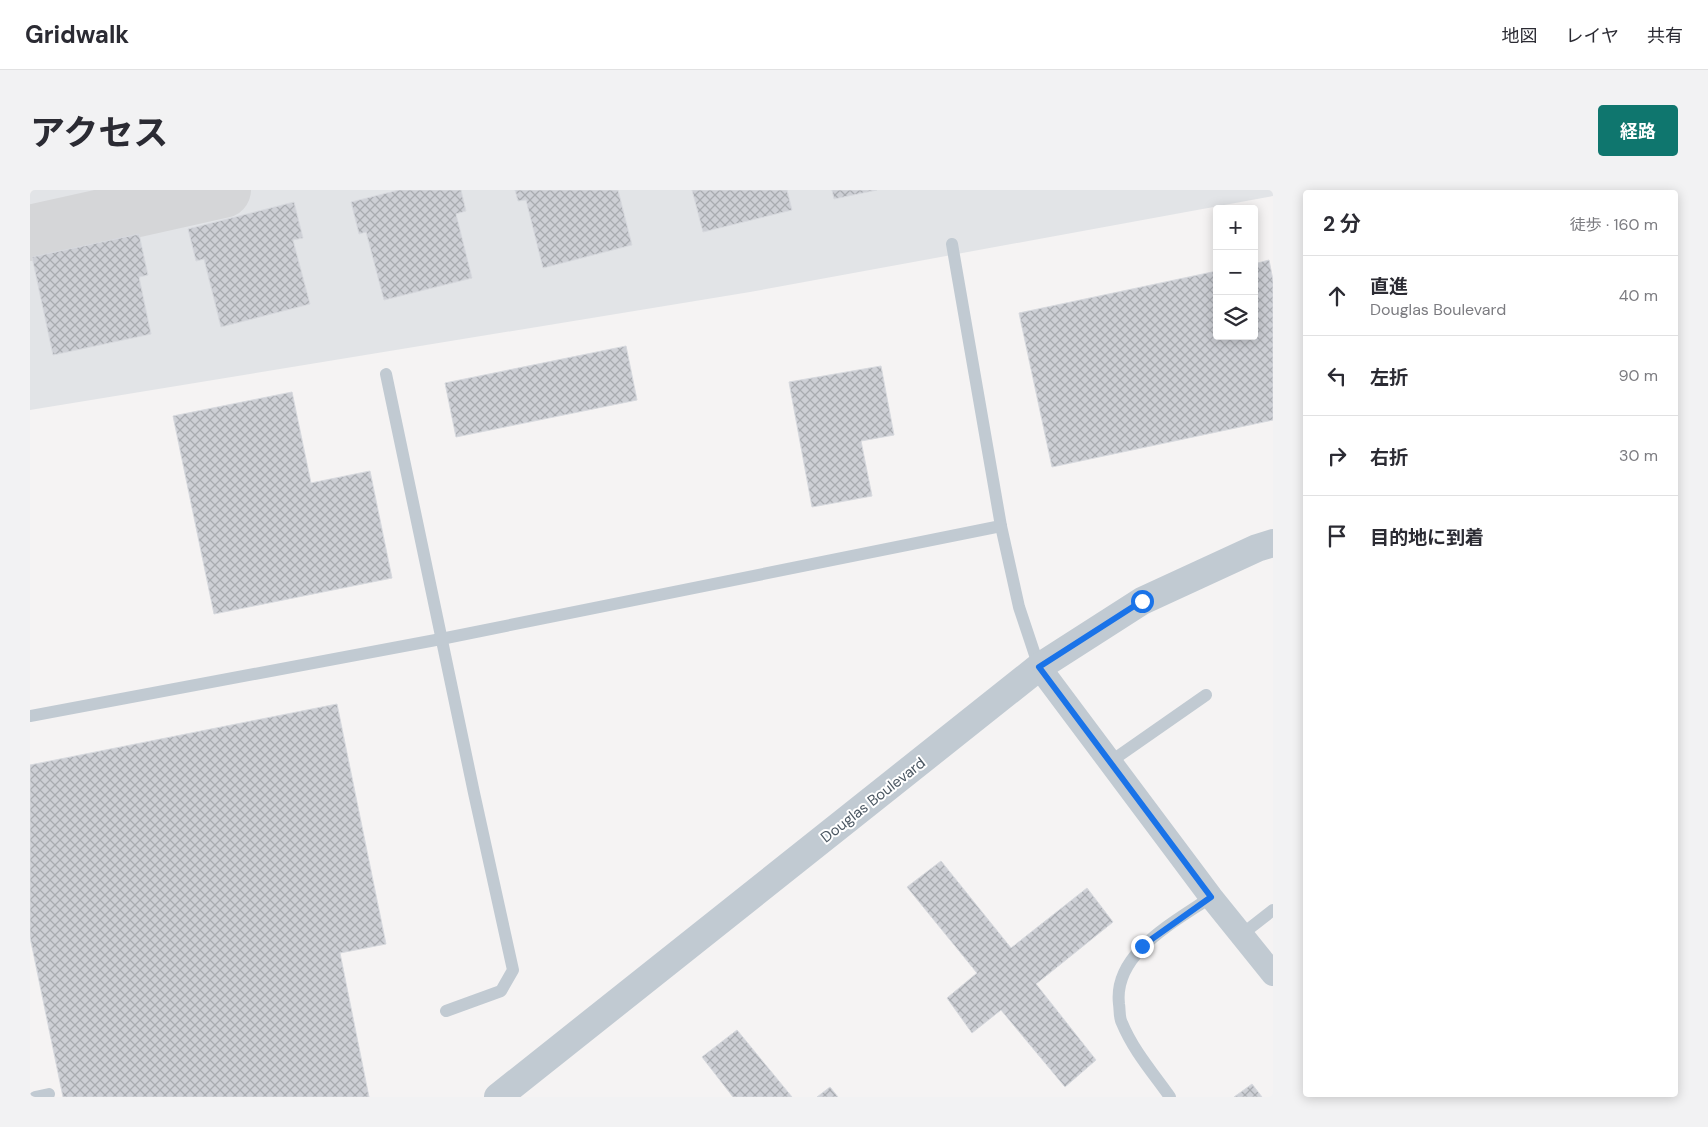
<!DOCTYPE html>
<html lang="ja">
<meta charset="utf-8">
<style>
:root{--surface:#fff;--page:#f2f2f3;--text:#2b2b33;--muted:#7c7c81;--line:#e1e1e2;--accent:#0f766e}
body{margin:0;font-family:"DM Sans","Noto Sans JP",sans-serif;background:var(--page);color:var(--text)}
.controls{position:absolute;right:15px;top:15px;display:grid;overflow:hidden;border-radius:5px;box-shadow:0 2px 12px #0003}
.controls button{width:45px;height:45px;display:grid;place-items:center;padding:0;border:0;border-bottom:1px solid var(--line);background:var(--surface);color:var(--text);font:25px sans-serif}
.stop{position:absolute;width:15px;height:15px;margin:-11px;border:4px solid #1a73e8;border-radius:50%;background:#fff}
.stop.end{background:#1a73e8;border-color:#fff;box-shadow:0 1px 5px #0008}
.list{margin:0;padding:0;list-style:none}
h2{display:flex;justify-content:space-between;align-items:center;height:65px;margin:0;padding:0 20px;font-size:21px}
h2 small{font-size:16px;font-weight:400;color:var(--muted)}
.list li{display:grid;grid-template-columns:32px 1fr auto;gap:15px;align-items:center;box-sizing:border-box;height:80px;padding:0 20px;border-top:1px solid var(--line)}
.list b{display:block;font-size:19px;white-space:nowrap}
.list p{margin:0;font-size:16px;white-space:nowrap;color:var(--muted)}
.list em{font-size:16px;font-style:normal;color:var(--muted)}
.icon{flex:none;width:28px;height:28px;fill:none;stroke:currentColor;stroke-width:2;stroke-linecap:round;stroke-linejoin:round}
.map{position:relative;flex:none;width:1243px;height:907px;overflow:hidden;border-radius:5px}
header{display:flex;align-items:center;gap:30px;box-sizing:border-box;height:70px;padding:0 25px;background:var(--surface);border-bottom:1px solid var(--line)}
header strong{font-size:24px}
nav{display:flex;gap:28px;margin-inline-start:auto;font-size:18px}
.intro{display:flex;align-items:center;justify-content:space-between;box-sizing:border-box;height:120px;padding:0 30px}
h1{margin:0;font-size:35px}
.button{padding:12px 22px;border-radius:5px;background:var(--accent);color:#fff;font-size:18px;font-weight:700}
main{display:flex;gap:30px;padding:0 30px}
aside{flex:1;background:var(--surface);border-radius:5px;box-shadow:0 2px 12px #0003}
.map>svg:first-child{display:block}
.airport{fill:#e2e4e7}
.lines{fill:none;stroke-linecap:round;stroke-linejoin:round}
.taxiway{stroke:#d5d6d8;stroke-width:56}
.building{fill:url(#building-cross-hatch);stroke:#d7d9de}
.service{stroke:#c1cad2;stroke-width:12}
.minor{stroke:#c1cad2;stroke-width:24}
.tertiary{stroke:#c1cad2;stroke-width:28}
.route{stroke:#1a73e8;stroke-width:6}
.labels{text-anchor:middle;dominant-baseline:central;stroke-width:4;stroke-linejoin:round;paint-order:stroke}
.street-label{font-size:15px;fill:#4a5661;stroke:#fff}
</style>
<header>
<strong>Gridwalk</strong>
<nav><a>地図</a><a>レイヤ</a><a>共有</a></nav>
</header>
<div class="intro"><h1>アクセス</h1><a class="button">経路</a></div>
<main>
<div class="map">
<svg width="1243" height="907" viewBox="0 0 1243 907">
<defs>
<pattern id="building-cross-hatch" width="8" height="8" patternUnits="userSpaceOnUse" patternTransform="scale(1.25)"><rect width="8" height="8" fill="#cdcfd5"/><path d="M0 0l8 8M0 8l8-8" fill="none" stroke="#a8abb0"/></pattern>
</defs>
<rect width="100%" height="100%" fill="#f5f3f3"/>
<path class="airport" d="M0 0H1243V6L720 102 0 220Z"/>
<g class="lines">
<path class="taxiway" d="M0 43 193 0"/>
</g>
<g class="building">
<path d="M369 0H431L436 21 426 24 442 88 354 110 336 42 329 44 321 12Z"/>
<path d="M485 0H588L602 55 513 78 496 10 488 11Z"/>
<path d="M662 0H757L762 20 673 42Z"/>
<path d="M802 0H847L804 9Z"/>
<path d="M264 12 273 48 263 50 280 114 191 137 174 69 166 71 158 39Z"/>
<path d="M109 44 118 85 109 87 121 144 23 165 2 67Z"/>
<path d="M1239 70 1243 90V230L1022 277 989 123 1187 81V146H1224V74Z"/>
<path d="M596 156 607 210 426 247 415 193Z"/>
<path d="M851 176 864 245 831 251 842 306 782 317 759 192Z"/>
<path d="M262 202 281 293 340 281 362 388 184 424 143 226Z"/>
<path d="M307 514 356 754 310 763 339 907H33L0 747V575Z"/>
<path d="M911 671 981 758 1057 698 1083 732 1006 794 1066 870 1035 897 971 820 942 843 917 808 947 783 877 697Z"/>
<path d="M707 840 762 907H703L672 867Z"/>
<path d="M1222 894 1232 907H1204Z"/>
<path d="M800 897 808 907H787Z"/>
</g>
<g class="lines">
<g class="service">
<path d="M922 54 971 336 989 417 1009 477"/>
<path d="M356 184 444 603 483 780 471 801 416 821"/>
<path d="M0 526 411 449 971 336"/>
<path d="M1080 572 1176 505"/>
<path d="M1211 745 1243 720"/>
<path d="M5 907 19 904"/>
<path d="M1140 907C1123 883 1103 860 1092 833 1089 828 1090 820 1089 814 1083 763 1145 732 1181 707"/>
</g>
<path class="minor" d="M1009 477 1181 707 1243 784"/>
<path class="tertiary" d="M468 907 1009 477 1112 411 1227 358 1243 353"/>
</g>
<g class="lines">
<path class="route" d="M1112 411 1009 477 1181 707 1112 756"/>
</g>
<g class="labels">
<g class="street-label">
<text transform="translate(843 610) rotate(-38)">Douglas Boulevard</text>
</g>
</g>
</svg>
<div class="controls">
<button>+</button>
<button>−</button>
<button><svg class="icon" aria-label="layers" viewBox="0 0 24 24"><path d="M12 4l9 5-9 5-9-5zM3 14l9 5 9-5"/></svg></button>
</div>
<div class="stop" style="left:1112px;top:411px"></div>
<div class="stop end" style="left:1112px;top:756px"></div>
</div>
<aside>
<h2>2 分<small>徒歩 · 160 m</small></h2>
<ul class="list">
<li><svg class="icon" aria-label="ahead" viewBox="0 0 24 24"><path d="M12 20V5M6 11l6-6 6 6"/></svg><div><b>直進</b><p>Douglas Boulevard</p></div><em>40 m</em></li>
<li><svg class="icon" aria-label="left" viewBox="0 0 24 24"><path d="M17 20v-9H6M10 6l-5 5 5 5"/></svg><div><b>左折</b></div><em>90 m</em></li>
<li><svg class="icon" aria-label="right" viewBox="0 0 24 24"><path d="M7 20v-9h11M14 6l5 5-5 5"/></svg><div><b>右折</b></div><em>30 m</em></li>
<li><svg class="icon" aria-label="arrive" viewBox="0 0 24 24"><path d="M6 21V4h12l-3 4 3 4H6"/></svg><div><b>目的地に到着</b></div></li>
</ul>
</aside>
</main>
